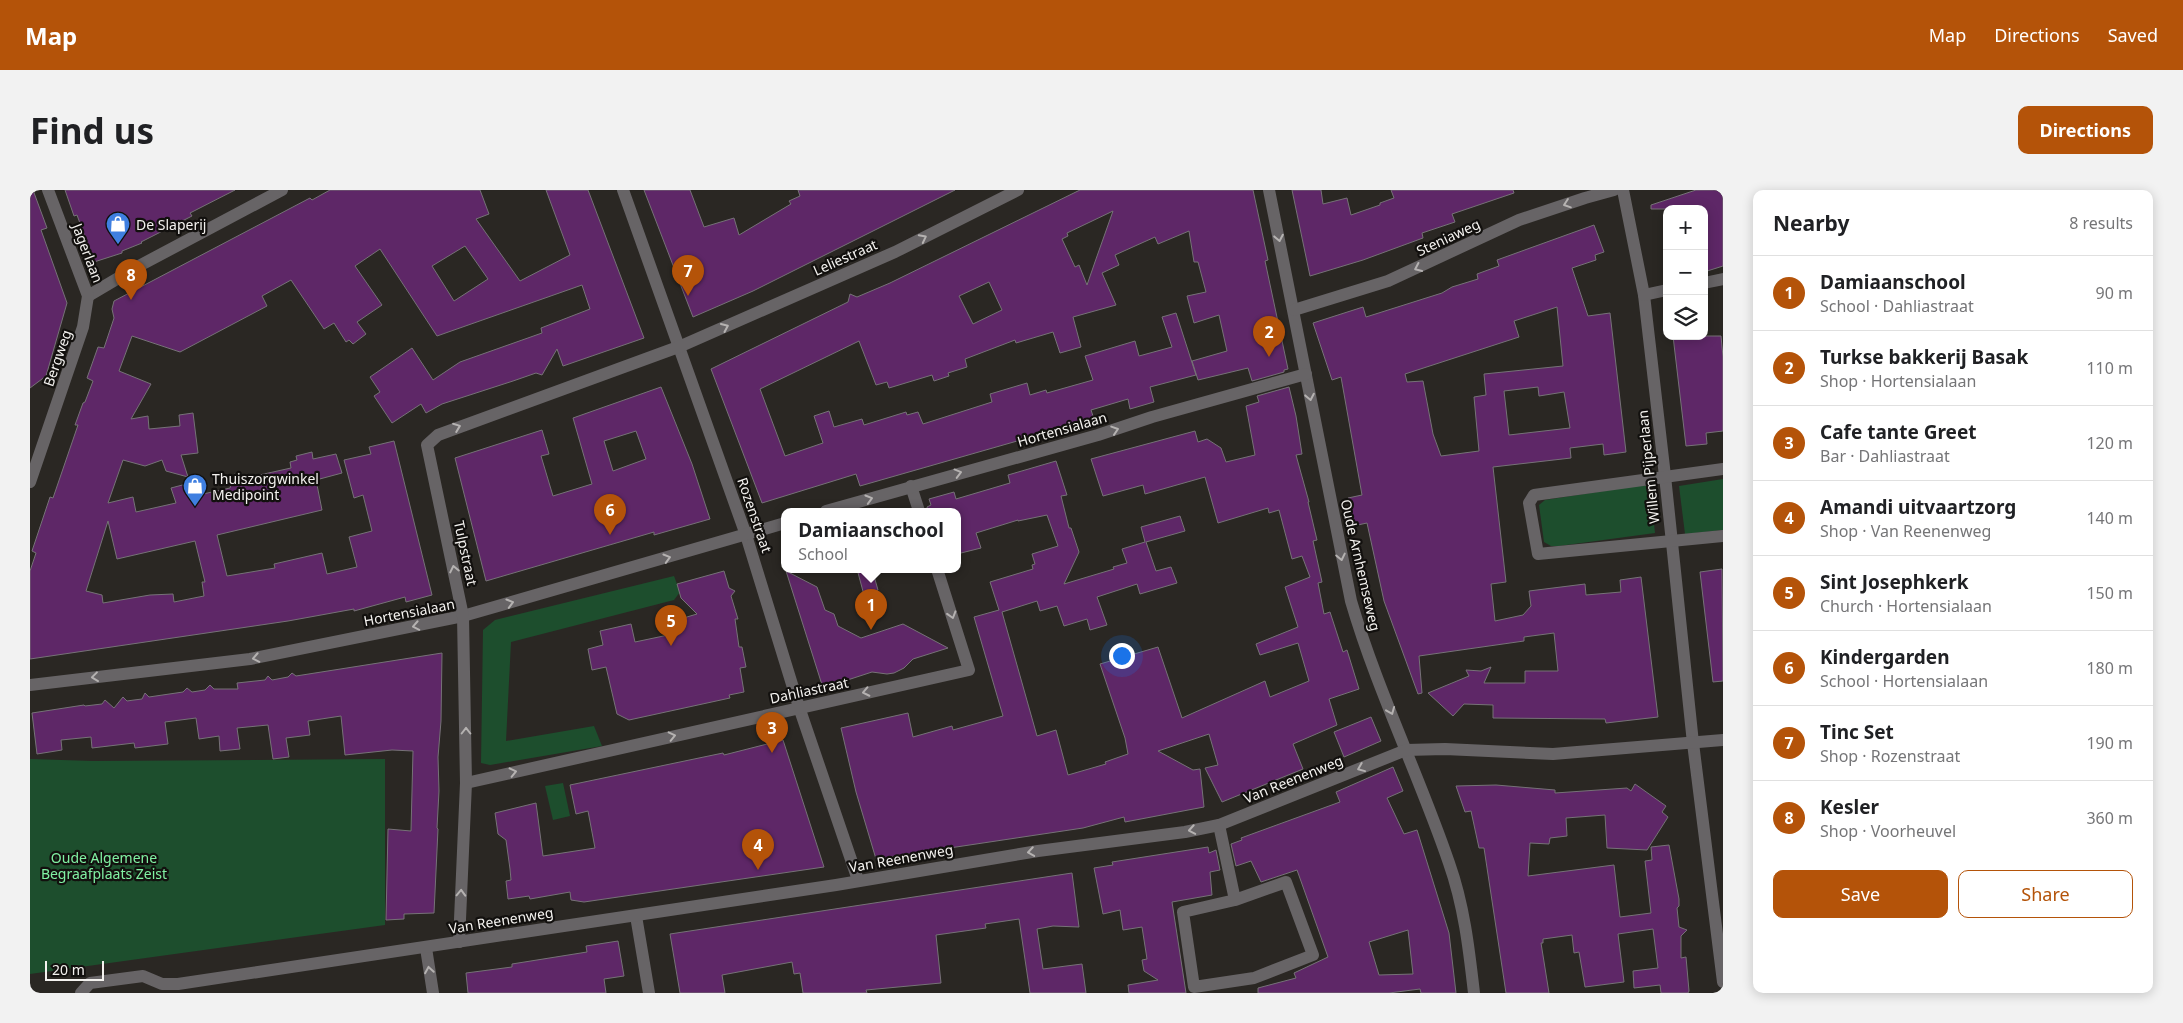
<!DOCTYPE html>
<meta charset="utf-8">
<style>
:root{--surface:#fff;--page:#f2f2f2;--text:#202124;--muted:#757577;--line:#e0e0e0;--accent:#b45309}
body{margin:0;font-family:"Noto Sans",sans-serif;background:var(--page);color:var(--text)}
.controls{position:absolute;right:15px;top:15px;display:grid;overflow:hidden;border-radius:10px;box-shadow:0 2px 12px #0003}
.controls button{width:45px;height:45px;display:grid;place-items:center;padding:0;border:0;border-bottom:1px solid var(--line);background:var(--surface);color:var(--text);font:25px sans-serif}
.scale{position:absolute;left:15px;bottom:12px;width:59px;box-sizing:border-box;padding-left:5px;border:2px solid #f4f2ef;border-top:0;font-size:14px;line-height:18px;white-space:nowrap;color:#f4f2ef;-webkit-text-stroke:4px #12100e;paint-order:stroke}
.you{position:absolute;left:1091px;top:465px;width:18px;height:18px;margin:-12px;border:4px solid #fff;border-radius:50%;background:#1a73e8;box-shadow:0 0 0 8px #1a73e833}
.badge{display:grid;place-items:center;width:32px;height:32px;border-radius:50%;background:var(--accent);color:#fff;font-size:16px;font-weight:700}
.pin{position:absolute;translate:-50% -41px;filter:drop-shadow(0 1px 2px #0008)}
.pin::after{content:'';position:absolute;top:26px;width:18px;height:15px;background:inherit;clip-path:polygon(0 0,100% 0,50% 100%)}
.popup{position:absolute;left:751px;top:318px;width:180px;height:65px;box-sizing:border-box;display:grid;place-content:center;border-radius:10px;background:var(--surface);filter:drop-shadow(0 1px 4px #0005);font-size:16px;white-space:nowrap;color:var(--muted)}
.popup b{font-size:19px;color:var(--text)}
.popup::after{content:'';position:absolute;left:50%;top:100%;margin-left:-10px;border:10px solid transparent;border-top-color:var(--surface)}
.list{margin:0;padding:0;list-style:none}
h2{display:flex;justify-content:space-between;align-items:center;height:65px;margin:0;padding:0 20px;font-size:21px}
h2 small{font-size:16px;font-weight:400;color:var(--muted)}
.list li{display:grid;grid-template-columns:32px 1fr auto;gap:15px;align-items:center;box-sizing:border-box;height:75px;padding:0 20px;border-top:1px solid var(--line)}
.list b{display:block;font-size:19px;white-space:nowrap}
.list p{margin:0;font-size:16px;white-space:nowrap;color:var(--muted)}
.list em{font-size:16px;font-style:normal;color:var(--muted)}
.actions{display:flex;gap:10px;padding:15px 20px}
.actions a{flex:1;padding:11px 0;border:1px solid var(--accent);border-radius:10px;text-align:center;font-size:18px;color:var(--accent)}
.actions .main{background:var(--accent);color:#fff}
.icon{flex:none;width:28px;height:28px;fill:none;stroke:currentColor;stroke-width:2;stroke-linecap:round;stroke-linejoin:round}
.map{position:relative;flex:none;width:1693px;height:803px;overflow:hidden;border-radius:10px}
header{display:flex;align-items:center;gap:30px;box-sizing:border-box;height:70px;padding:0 25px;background:var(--accent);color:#fff}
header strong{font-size:24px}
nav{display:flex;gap:28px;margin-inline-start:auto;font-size:18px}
.intro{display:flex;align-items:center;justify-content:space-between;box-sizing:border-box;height:120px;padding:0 30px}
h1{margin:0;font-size:35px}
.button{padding:12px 22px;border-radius:10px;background:var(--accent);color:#fff;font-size:18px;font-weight:700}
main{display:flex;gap:30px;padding:0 30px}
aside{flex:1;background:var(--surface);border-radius:10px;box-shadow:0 2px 12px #0003}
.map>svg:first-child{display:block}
.green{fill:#1d4e2d}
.building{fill:#5e2767;stroke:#767277;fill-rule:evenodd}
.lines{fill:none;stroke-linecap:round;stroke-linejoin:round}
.pedestrian{stroke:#676466;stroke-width:12}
.minor{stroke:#676466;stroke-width:12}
.oneway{stroke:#b5b2b1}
.labels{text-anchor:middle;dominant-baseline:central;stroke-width:4.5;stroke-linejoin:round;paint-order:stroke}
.poi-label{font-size:14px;fill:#f4f2ef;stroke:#12100e;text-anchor:start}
.street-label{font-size:14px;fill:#f4f2ef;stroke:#12100e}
.park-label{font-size:14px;fill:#80f0a2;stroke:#12100e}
</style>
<header>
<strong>Map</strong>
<nav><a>Map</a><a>Directions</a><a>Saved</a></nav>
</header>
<div class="intro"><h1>Find us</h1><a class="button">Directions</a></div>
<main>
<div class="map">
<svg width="1693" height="803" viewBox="0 0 1693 803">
<rect width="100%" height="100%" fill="#2a2723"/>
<g class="green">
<path d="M1693 289V340L1655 344 1649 296Z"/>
<path d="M1606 296H1620L1625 343 1529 356H1521L1514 352 1509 315 1515 310Z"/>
<path d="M644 386 650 402 644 410 481 452 476 551 564 536 572 556 460 575 451 573 453 440 465 430Z"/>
<path d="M0 569 63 571 355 569V735L0 784Z"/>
<path d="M533 593 540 626 523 630 515 596Z"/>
</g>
<g class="building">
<path d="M0 0H3L17 38 11 40 37 113 16 186 0 198Z"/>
<path d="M35 0H205L160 23 162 26 111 52 112 53 92 61V63L64 72 47 25 44 26Z"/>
<path d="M300 0H450L459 24 446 29 490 91 540 65 516 0H558L614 148 533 176 527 159 512 185 506 183 483 191 412 214 396 223 391 214 362 233 344 206 350 202 340 187 382 158 403 190 430 172 512 143 511 138 560 119 552 95 407 146 350 59 325 76 352 115 327 132 336 144 323 154 319 150 316 152 304 133 294 139 261 90 232 106 237 116 150 162 102 146 89 181 121 194 101 229 118 226 119 239 150 236 149 225 163 223 168 263 151 265 158 287 136 281 132 270 115 276 93 270 78 313 103 307 106 322 146 313 141 298 160 293 164 306 200 298 204 284 216 288 261 278 260 272 267 270 266 266 282 262 283 269 306 264 312 283 286 290 292 320 187 345 197 386 245 378 244 374 292 363 297 384 327 377 319 347 342 341 333 305 324 308 314 270 341 264 339 257 364 251 402 405 376 412 375 407 324 421V419L258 431 0 469V381L6 363 2 361 20 307 23 308 48 235H45L53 213 55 212 63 191 57 188 68 157 74 158 84 128 82 119 84 111 280 8 282 10ZM435 56 458 89 424 111 402 76ZM78 331 87 369 165 351 175 392H172L174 406 144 412 143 404 120 405 73 413 72 405 56 401Z"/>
<path d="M614 0H660L674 37 704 28 709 45 761 14 759 11 770 6 768 0H925L723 101 663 127Z"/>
<path d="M1050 0H1223L1238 70 1235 71 1258 179 1254 180V182L1222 191 1218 178 1168 190 1162 171 1197 161 1189 125 1164 133 1157 106 1176 102 1168 72H1164L1159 41 1128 54 1125 47 1085 65 1089 75 1072 83 1086 115 1043 127 1051 157 1030 163 1023 142 986 153 985 150 935 169 937 177 918 183 919 186 904 191 902 185 859 198 857 192 846 195 829 151 730 199 755 266 793 253 784 226 799 221 804 237 832 229 834 235 876 222 877 225 888 222 893 234 962 212 960 204 997 193 1000 205 1016 200 1017 203 1063 190 1055 166 1105 151 1109 166 1142 157 1132 127 1146 123 1166 185 1120 197 1124 212 1100 219 1098 209 1061 220 1064 229 830 296 826 284 732 313 681 179 818 112 820 104 827 107 860 93ZM1083 21 1066 69 1057 95 1049 75 1045 77 1032 49 1038 46 1037 43ZM959 92 972 120 943 134 929 106Z"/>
<path d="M1262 0H1291L1293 14 1317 8 1321 25 1350 15V13L1364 8 1361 0H1483L1484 3 1422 24 1425 32 1392 43 1393 48 1333 70 1280 86Z"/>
<path d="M1666 0H1693V76L1674 82V19H1621V15Z"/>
<path d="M1564 35 1574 62 1565 65 1566 70 1542 78 1558 126 1580 123 1596 262 1574 265 1573 254 1540 258 1541 268 1463 277 1476 392 1461 394 1465 431 1493 425 1501 416 1499 401 1555 394 1556 405 1591 402 1590 390 1611 387 1628 527 1576 533 1575 529 1463 528V515L1434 514 1423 526 1398 503 1439 486 1436 480 1451 481 1461 477 1454 493H1495V481H1528L1524 443 1494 447V451L1389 466 1392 503 1388 504 1354 411 1337 333 1323 336 1318 308 1332 305 1311 187 1302 190 1283 133 1333 117 1336 127 1412 103 1422 97 1448 89 1447 84 1469 76 1467 70ZM1527 117 1533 176 1454 184 1456 205 1444 207 1449 261 1411 266 1403 244 1393 191 1377 192 1375 184 1489 147 1484 131ZM1508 197 1509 206 1534 202 1540 238 1479 245 1474 201Z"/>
<path d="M1643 146H1691L1693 167V241L1676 243 1677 254 1656 256Z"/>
<path d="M631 197 662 274 680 329 624 345V342L456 391 425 268 512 240 519 264 511 266 523 306 562 294 543 228ZM606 241 616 269 583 281 574 251Z"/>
<path d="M1259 197 1266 226 1272 264 1266 265 1279 312H1278L1287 350 1283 351 1292 392 1288 393 1294 424 1300 422 1313 462 1317 460 1329 499 1299 509 1307 535 1263 554 1273 579 1192 612 1175 578 1188 575 1179 544 1128 561 1163 580 1170 579 1174 617 1095 632 1094 627 1053 638 846 669 826 602 811 538 878 523 883 547 922 536 923 540 973 526 944 427 969 420 960 392 1003 379 1002 375 1005 374 1002 364 1028 356 1017 325 988 331V330L946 343 951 358 927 364V321H898L897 317 901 315 899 309 924 302 926 309 980 293 978 285 1026 271 1037 305 1031 306 1039 338H1041L1049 362 1034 394 1084 379 1083 377 1097 373 1092 359 1115 352 1111 337 1150 326 1155 341 1116 352 1126 381 1141 377 1147 393 1110 404 1107 394 1067 407 1077 435 1060 440 1057 429 1034 436 1027 416 1010 421 1007 411 972 422 1007 546 1026 540 1038 585 1076 574 1075 572 1098 564 1095 548 1070 474 1128 457 1152 528 1235 491 1240 507 1279 491 1268 453 1230 465 1226 454 1268 437 1255 397 1280 387 1272 366 1262 369 1249 320 1239 323 1238 318 1188 333 1175 287 1115 304 1113 295 1073 306 1061 269 1165 241 1168 252 1177 249 1191 258 1196 272 1225 265 1216 216 1229 212 1227 206Z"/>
<path d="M827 379H842L848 400 834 405Z"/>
<path d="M1692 379 1693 491 1683 492 1670 382Z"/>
<path d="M694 381 699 398 705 401 701 406 708 429H705L709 457H712L716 477 710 478 714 502 699 505 700 508 599 530 587 524 576 477 562 480 558 459 573 455 570 441 601 434 605 452 643 444 640 432 667 424 651 408 647 394Z"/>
<path d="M756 381 787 397 795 420 804 424 808 436 831 448 873 434 918 458 883 469 874 478 864 483 857 484 842 482 793 498Z"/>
<path d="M412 463 411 531 408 567 409 601 407 638 408 639 404 723 374 724V729L356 730 358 639 381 641 383 561 362 560 315 565 311 526 278 531 280 545 256 548 259 567 243 569 238 535 207 538 210 559 190 561 189 546 169 549 166 528 135 532 138 554 105 558 104 553 62 558 61 547 31 550 32 560 7 564 2 523 54 515 55 516 72 514 75 510 84 518 93 507 97 511 104 510 112 509 115 503 119 507 153 502 157 498 162 502 175 500 180 495 184 499H208L207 493 235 490 238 486 242 490 258 487 262 483 266 486Z"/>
<path d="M1341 527 1351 551 1314 567 1304 542Z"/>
<path d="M753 550 794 677 554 712 541 710 540 702 500 709 499 706 478 709 476 691 481 690 480 679 476 650 468 644 465 623 506 613 513 666 565 658 558 621 546 624 540 595 669 568 693 563 694 565Z"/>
<path d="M1363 577 1373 601 1357 608 1374 644 1387 640 1419 743 1426 803H1391L1390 799 1359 803H1228V798L1266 788 1264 783 1298 767 1267 680 1231 692 1221 671 1206 676 1201 654 1212 650 1211 648 1310 612 1306 602ZM1378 740 1383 784 1349 785 1339 752Z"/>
<path d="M1605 594 1636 616 1632 622 1638 627 1617 660 1577 658 1575 625 1536 628 1537 646 1520 648 1519 654 1500 653 1498 686 1584 675 1590 727 1621 723 1615 671 1622 670 1621 657 1639 655 1649 709V716L1647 718 1649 737 1657 740 1651 746V768L1656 767 1659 801 1658 803H1631L1630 795 1604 798 1603 781 1628 778 1623 739 1588 744 1594 792 1555 797 1549 762 1544 763 1542 745 1513 749V753H1511L1519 803H1476L1454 658H1449L1441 621 1435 622 1426 596 1466 595 1525 600V603L1597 598 1601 601Z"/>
<path d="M1178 657 1179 663 1186 660 1190 680 1180 682 1182 705 1142 712 1156 803H1099L1098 795 1128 790 1114 781 1112 770 1117 769 1112 737 1093 740 1090 720 1073 724 1064 678 1083 675 1082 672Z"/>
<path d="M1042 683 1049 737 1023 736 1007 739 1013 779 1052 774 1056 803H1000L989 729 955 734 956 738 906 745 911 793 836 800 837 803H773L770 783 764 784 762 772 692 785 695 803H650L640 744Z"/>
<path d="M588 751 594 786 574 789 576 803H438L436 783 482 777V774L557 762 556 756Z"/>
</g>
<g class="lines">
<path class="pedestrian" d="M107 77 252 0"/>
<g class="minor">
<path d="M593 0 716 345 769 517 828 690"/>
<path d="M1239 0 1321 411C1347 500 1389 585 1419 673 1434 715 1439 759 1444 803"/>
<path d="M1593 0 1614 105 1635 286 1663 553 1693 792"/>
<path d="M1674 93 1693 89"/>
<path d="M1614 105 1637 100"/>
<path d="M58 106 107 77"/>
<path d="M1264 120 1358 91 1489 30 1555 8 1584 0"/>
<path d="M1693 279 1504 305 1499 313 1508 364 1693 346"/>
<path d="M0 292 53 137 58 106 18 0"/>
<path d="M881 296 889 321"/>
<path d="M796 321 1068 245 1122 227 1276 184"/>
<path d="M0 495 220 469 433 426 755 333"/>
<path d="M436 593 939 480 907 379"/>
<path d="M1189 635 1205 710 1153 722 1164 797 1224 788 1283 765 1256 692 1205 710"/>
<path d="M606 726 619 803"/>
<path d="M429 752 436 593 433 426 397 255 408 245 651 156 865 62 988 0"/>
<path d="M396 758 403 803"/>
<path d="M51 803 60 793 113 786 132 794H148L806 695 1008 661 1155 642 1189 635 1376 560 1415 559 1523 564 1693 550"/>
</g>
</g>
<defs><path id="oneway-chevron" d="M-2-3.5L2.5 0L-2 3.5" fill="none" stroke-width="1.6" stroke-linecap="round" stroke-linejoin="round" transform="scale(1.25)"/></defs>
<g class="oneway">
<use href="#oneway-chevron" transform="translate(1537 14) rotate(161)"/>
<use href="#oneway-chevron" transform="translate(893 48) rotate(-27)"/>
<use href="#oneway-chevron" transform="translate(1249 48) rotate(79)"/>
<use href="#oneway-chevron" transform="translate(1388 78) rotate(155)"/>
<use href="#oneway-chevron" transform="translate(695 137) rotate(-24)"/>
<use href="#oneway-chevron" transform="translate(1280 207) rotate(79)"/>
<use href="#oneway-chevron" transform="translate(427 237) rotate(-21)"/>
<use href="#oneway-chevron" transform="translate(1085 240) rotate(-18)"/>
<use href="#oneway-chevron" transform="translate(928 283) rotate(-15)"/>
<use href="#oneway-chevron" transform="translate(839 309) rotate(-16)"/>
<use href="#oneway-chevron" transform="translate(1311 367) rotate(78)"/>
<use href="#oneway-chevron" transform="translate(637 368) rotate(-16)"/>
<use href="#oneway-chevron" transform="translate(424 379) rotate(-102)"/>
<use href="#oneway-chevron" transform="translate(480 413) rotate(-16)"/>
<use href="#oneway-chevron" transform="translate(922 425) rotate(73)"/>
<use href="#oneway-chevron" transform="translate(386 436) rotate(169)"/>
<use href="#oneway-chevron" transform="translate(226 468) rotate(169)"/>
<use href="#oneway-chevron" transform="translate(65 487) rotate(173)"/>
<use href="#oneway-chevron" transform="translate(836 502) rotate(168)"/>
<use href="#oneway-chevron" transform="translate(1361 521) rotate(68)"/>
<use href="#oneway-chevron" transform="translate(436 541) rotate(-90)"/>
<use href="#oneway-chevron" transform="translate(642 546) rotate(-13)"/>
<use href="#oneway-chevron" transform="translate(1331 578) rotate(158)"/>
<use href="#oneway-chevron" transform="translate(483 582) rotate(-13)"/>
<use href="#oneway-chevron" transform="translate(1162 640) rotate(170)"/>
<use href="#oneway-chevron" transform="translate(1001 662) rotate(171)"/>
<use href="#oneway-chevron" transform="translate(431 703) rotate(-88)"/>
<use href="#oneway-chevron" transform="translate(399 780) rotate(-99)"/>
</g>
<defs>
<symbol id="shop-pin" viewBox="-11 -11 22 30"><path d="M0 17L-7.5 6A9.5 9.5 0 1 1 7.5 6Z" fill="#3f7fe0" stroke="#12100e"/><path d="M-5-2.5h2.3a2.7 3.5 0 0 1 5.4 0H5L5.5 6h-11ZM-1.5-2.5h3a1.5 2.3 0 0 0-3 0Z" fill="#fff"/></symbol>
</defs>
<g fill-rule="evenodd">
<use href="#shop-pin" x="74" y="20" width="28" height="38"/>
<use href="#shop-pin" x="151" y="282" width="28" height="38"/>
</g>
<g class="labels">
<g class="poi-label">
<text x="106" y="34">De Slaperij</text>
<text x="182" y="288">Thuiszorgwinkel<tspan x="182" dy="16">Medipoint</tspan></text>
</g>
<g class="street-label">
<text transform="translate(1418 47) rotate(-25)">Steniaweg</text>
<text transform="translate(58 63) rotate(69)">Jagerlaan</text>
<text transform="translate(815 67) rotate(-24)">Leliestraat</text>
<text transform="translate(27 168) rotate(-71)">Bergweg</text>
<text transform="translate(1032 239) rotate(-16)">Hortensialaan</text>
<text transform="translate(1618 277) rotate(-96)">Willem Pijperlaan</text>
<text transform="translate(725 325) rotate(71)">Rozenstraat</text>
<text transform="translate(436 363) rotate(78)">Tulpstraat</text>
<text transform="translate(1331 375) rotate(77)">Oude Arnhemseweg</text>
<text transform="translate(379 422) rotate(-11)">Hortensialaan</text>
<text transform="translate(779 500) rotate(-12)">Dahliastraat</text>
<text transform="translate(1263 589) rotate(-22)">Van Reenenweg</text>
<text transform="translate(871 668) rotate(-10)">Van Reenenweg</text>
<text transform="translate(471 730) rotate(-9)">Van Reenenweg</text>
</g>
<g class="park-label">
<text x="74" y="667">Oude Algemene<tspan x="74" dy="16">Begraafplaats Zeist</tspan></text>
</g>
</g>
</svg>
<div class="controls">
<button>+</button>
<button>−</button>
<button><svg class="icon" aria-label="layers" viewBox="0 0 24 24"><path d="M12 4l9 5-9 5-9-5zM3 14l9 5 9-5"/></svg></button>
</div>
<div class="scale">20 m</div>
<div class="you"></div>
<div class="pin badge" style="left:841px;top:440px">1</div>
<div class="popup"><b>Damiaanschool</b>School</div>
<div class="pin badge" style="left:1239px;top:167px">2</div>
<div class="pin badge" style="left:742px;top:563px">3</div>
<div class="pin badge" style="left:728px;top:680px">4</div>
<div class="pin badge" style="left:641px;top:456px">5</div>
<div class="pin badge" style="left:580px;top:345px">6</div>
<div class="pin badge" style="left:658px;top:106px">7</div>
<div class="pin badge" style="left:101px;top:110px">8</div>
</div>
<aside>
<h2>Nearby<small>8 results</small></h2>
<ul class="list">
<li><span class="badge">1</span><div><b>Damiaanschool</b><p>School · Dahliastraat</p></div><em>90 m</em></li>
<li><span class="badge">2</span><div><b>Turkse bakkerij Basak</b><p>Shop · Hortensialaan</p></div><em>110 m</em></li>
<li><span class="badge">3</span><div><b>Cafe tante Greet</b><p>Bar · Dahliastraat</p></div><em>120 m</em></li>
<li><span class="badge">4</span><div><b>Amandi uitvaartzorg</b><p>Shop · Van Reenenweg</p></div><em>140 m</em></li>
<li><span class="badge">5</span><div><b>Sint Josephkerk</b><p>Church · Hortensialaan</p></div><em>150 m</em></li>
<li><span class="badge">6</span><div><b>Kindergarden</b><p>School · Hortensialaan</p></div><em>180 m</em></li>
<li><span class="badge">7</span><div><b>Tinc Set</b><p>Shop · Rozenstraat</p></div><em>190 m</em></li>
<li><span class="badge">8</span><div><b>Kesler</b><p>Shop · Voorheuvel</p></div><em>360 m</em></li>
</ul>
<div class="actions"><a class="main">Save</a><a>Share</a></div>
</aside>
</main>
